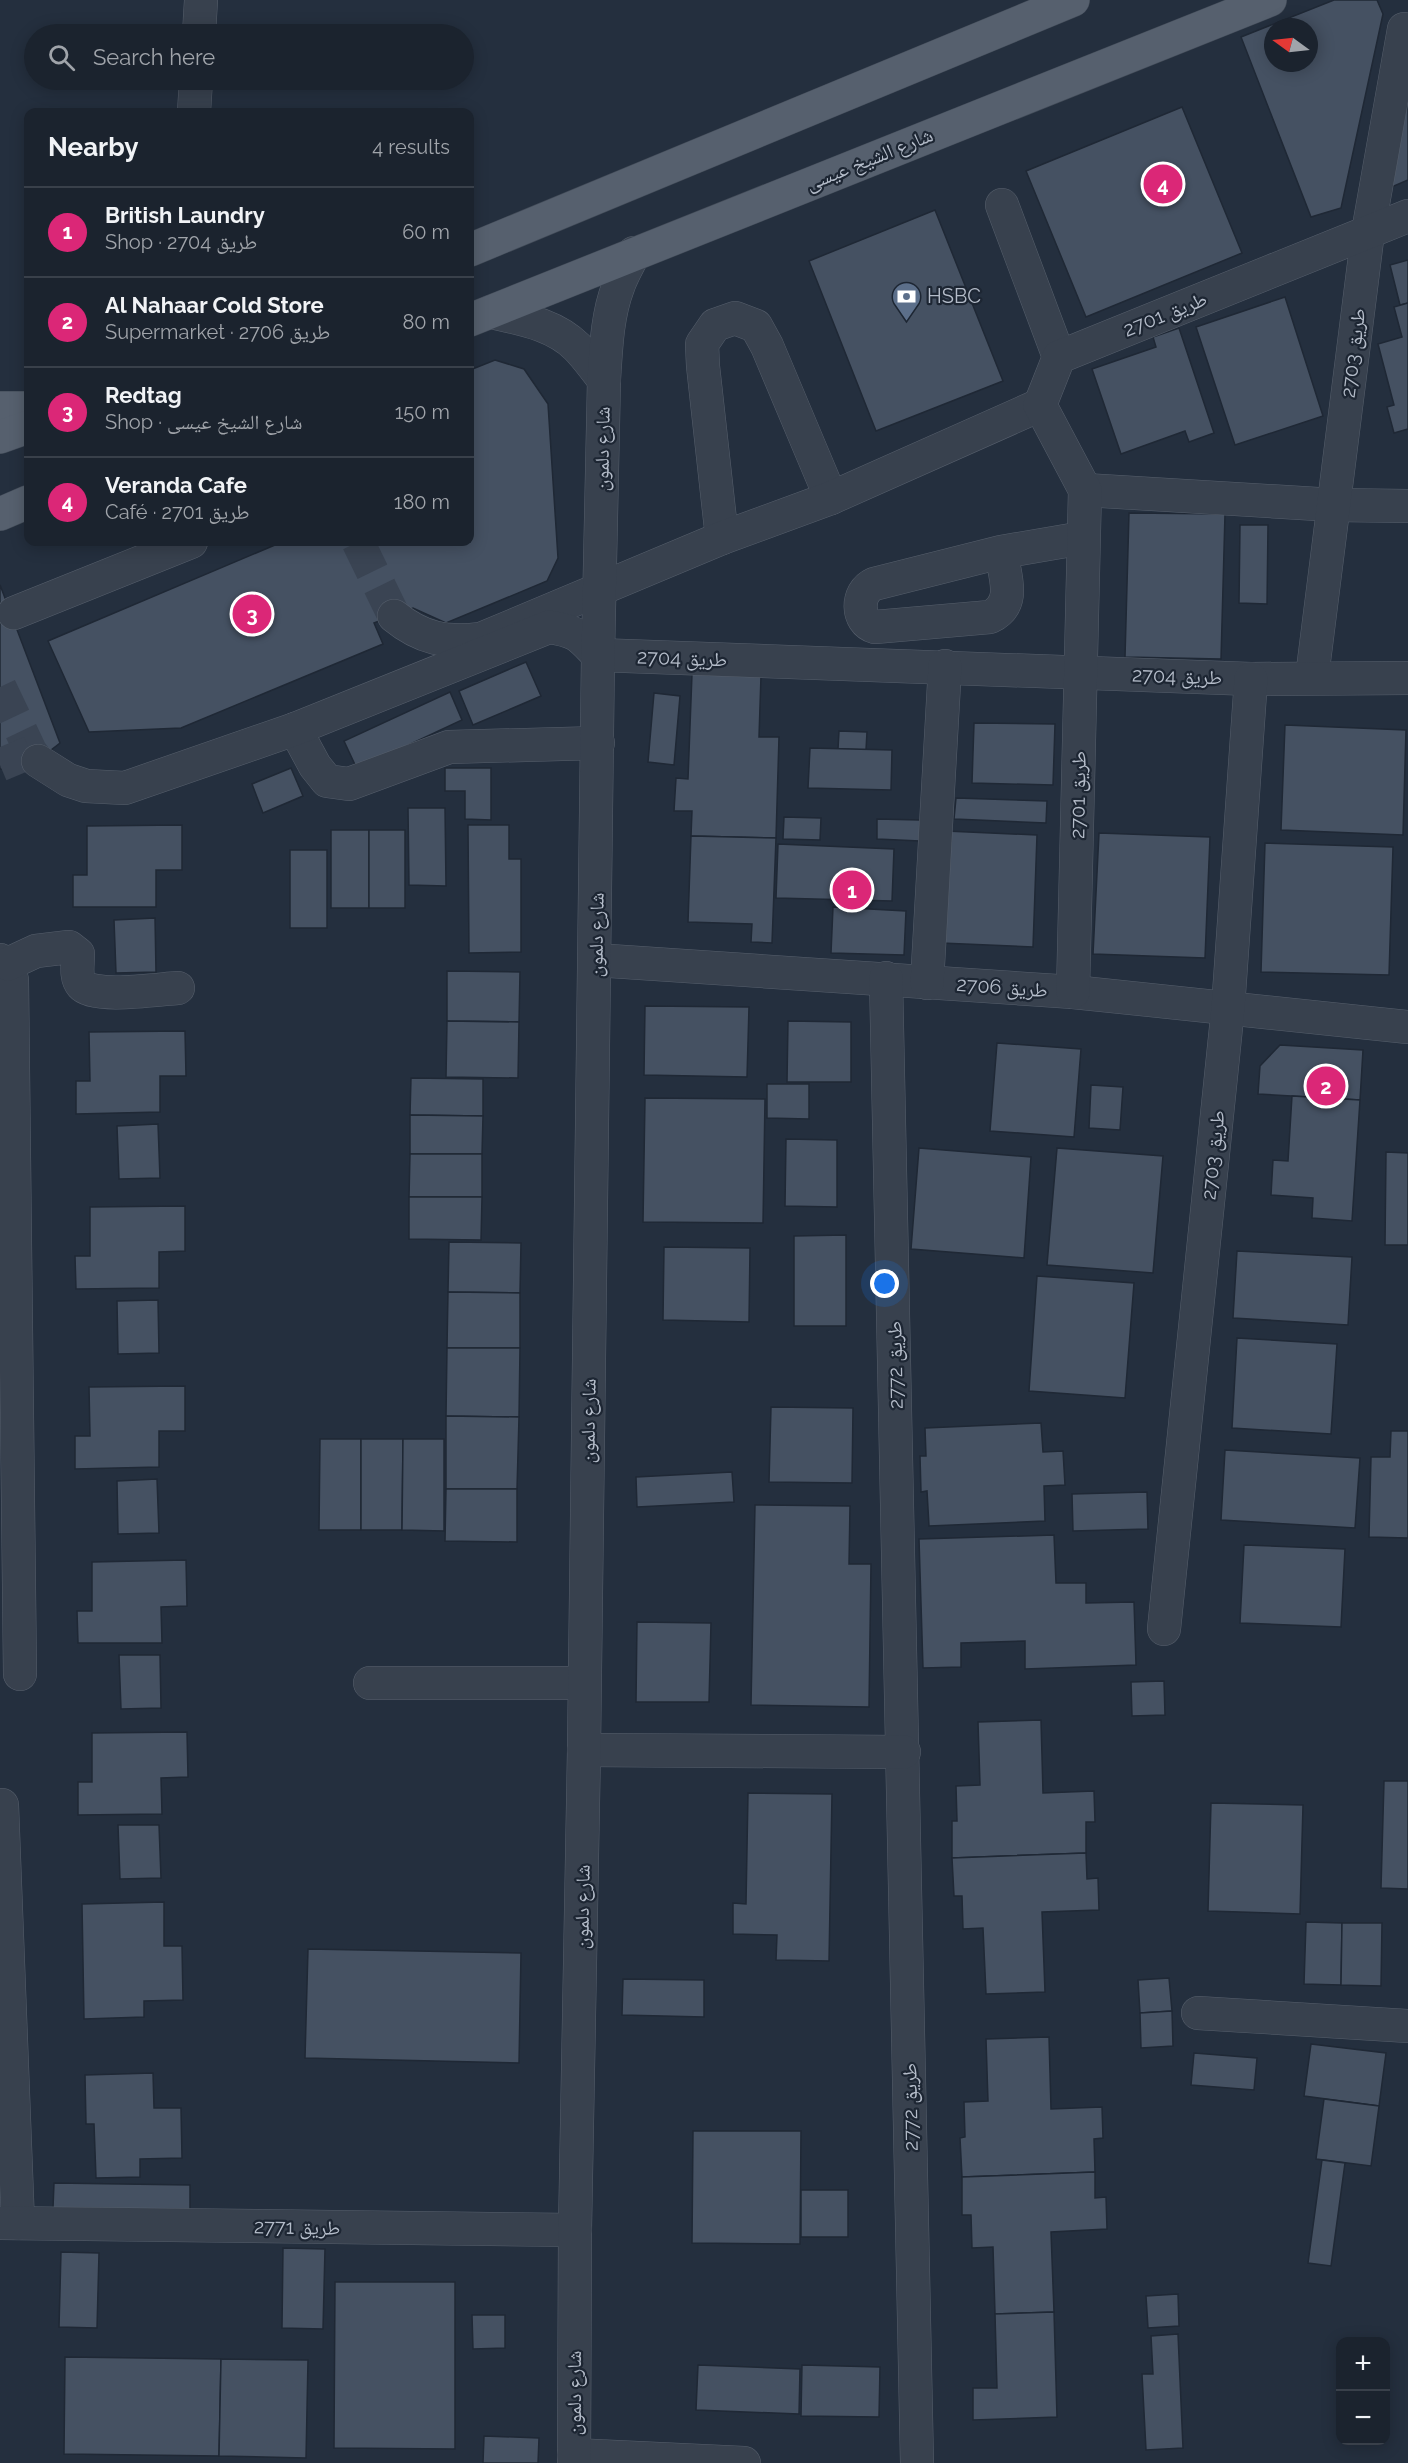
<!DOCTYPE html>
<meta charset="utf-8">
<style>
:root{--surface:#1b232e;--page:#242b36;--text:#f1f3f6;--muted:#a0a4aa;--line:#39404a;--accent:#db2777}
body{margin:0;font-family:Raleway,"Noto Naskh Arabic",sans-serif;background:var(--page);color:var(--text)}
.controls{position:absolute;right:18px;bottom:18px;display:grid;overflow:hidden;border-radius:12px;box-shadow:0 3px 15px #0003}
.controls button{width:54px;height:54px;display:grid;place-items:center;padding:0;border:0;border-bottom:2px solid var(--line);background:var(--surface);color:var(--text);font:30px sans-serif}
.compass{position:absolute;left:1264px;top:18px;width:54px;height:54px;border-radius:50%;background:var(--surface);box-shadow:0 3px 15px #0003;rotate:285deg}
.you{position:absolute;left:885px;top:1284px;width:21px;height:21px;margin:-15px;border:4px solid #fff;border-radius:50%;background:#1a73e8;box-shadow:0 0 0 9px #1a73e833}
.badge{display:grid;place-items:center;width:39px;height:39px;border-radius:50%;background:var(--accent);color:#fff;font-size:20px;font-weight:700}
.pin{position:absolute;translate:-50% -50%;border:3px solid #fff;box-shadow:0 2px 6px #0006}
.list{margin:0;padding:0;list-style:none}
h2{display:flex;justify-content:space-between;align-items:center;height:78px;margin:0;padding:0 24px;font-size:26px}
h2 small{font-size:20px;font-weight:400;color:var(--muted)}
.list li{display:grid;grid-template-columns:39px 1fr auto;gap:18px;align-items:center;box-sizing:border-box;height:90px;padding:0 24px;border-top:2px solid var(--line)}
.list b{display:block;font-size:22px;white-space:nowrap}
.list p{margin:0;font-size:20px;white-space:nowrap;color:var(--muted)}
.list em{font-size:20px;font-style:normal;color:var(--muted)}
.icon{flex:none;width:33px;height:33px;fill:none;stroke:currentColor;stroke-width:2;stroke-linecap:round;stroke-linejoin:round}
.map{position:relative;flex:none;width:1408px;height:2463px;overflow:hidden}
.search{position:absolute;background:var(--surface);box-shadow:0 3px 15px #0003;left:24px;top:24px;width:450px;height:66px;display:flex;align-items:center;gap:15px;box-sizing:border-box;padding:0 21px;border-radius:33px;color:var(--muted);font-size:22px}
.panel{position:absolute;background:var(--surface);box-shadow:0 3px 15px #0003;left:24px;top:108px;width:450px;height:438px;border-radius:12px}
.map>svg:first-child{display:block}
.building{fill:#455162;stroke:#1f2835;stroke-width:1.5;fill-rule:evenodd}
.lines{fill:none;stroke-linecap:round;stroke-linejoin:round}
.minor-tunnel{stroke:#3a4453;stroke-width:33;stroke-dasharray:33 16;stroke-linecap:butt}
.minor-casing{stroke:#565f6c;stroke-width:34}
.major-casing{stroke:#414a57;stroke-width:34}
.minor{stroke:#38414e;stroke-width:33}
.major{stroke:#56606e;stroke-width:33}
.labels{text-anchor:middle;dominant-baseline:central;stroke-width:4.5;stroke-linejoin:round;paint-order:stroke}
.street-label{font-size:20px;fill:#b4bcc9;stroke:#1d2633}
.poi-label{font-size:20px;fill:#b4bcc9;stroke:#1d2633;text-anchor:start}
</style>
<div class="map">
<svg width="1408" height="2463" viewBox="0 0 1408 2463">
<rect width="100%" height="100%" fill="#242f3e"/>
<g class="building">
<path d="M1334 0H1377L1383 14 1341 208 1311 217 1241 37ZM1273 27H1309V63H1273Z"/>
<path d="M1408 88V180L1387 189Z"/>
<path d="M1182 107 1242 253 1086 317 1026 171Z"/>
<path d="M935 210 1003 381 876 431 809 261Z"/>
<path d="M1408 260V303L1400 305 1390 265Z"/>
<path d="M1285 297 1323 416 1235 445 1196 327Z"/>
<path d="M1408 303V429L1394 433 1387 407 1394 405 1378 344 1402 337 1394 307Z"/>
<path d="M1179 328 1214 433 1189 442 1185 431 1121 454 1092 369 1156 347 1153 337Z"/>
<path d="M495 360 524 369 548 404 558 558 547 581 446 623 413 608 374 623 383 644 181 728 89 732 48 641 282 542H470V370Z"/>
<path d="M1129 513 1225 514 1221 659 1125 657Z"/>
<path d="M1240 525H1268L1267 604 1239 603Z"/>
<path d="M0 585 60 743 28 768 0 769Z"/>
<path d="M526 662 541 696 473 725 459 691Z"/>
<path d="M692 674 761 676 759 737H779L776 838 691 836 692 811H674L676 778 688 779Z"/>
<path d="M450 692 462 720 357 769 344 741Z"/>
<path d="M654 693 680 696 674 765 648 762Z"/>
<path d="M974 723 1055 724 1053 785 972 783Z"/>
<path d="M1285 725 1406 730 1403 835 1281 830Z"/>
<path d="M839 731 867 732 866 750 838 749Z"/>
<path d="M810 748 892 750 891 790 808 788Z"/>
<path d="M291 768 303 796 263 813 252 784Z"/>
<path d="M445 768H491V820L465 819V791H445Z"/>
<path d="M956 798 1047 801 1046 823 954 819Z"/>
<path d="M408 808H445L446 886 409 885Z"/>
<path d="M784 817 821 818 820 840 783 839Z"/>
<path d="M877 819 920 820V841L877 839Z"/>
<path d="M182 825V870H156V907H73V875H87V826Z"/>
<path d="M468 825H509V859H521V952L469 953Z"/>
<rect x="331" y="830" width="38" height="78"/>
<rect x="369" y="830" width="36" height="78"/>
<path d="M946 831 1037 835 1033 947 941 943Z"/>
<path d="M1099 833 1210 837 1205 958 1093 954Z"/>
<path d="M691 836 776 838 772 943 751 942 752 924 688 922Z"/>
<path d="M1265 843 1393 847 1389 975 1261 972Z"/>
<path d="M778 844 894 849 892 901 776 898Z"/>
<rect x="290" y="850" width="37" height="78"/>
<path d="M833 907 906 911 904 955 831 953Z"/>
<path d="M155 918 156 972 116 973 114 920Z"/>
<path d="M447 971 520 972 519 1022 447 1021Z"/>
<path d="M645 1006 749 1007 747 1077 644 1075Z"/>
<path d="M447 1021 519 1022 518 1078 446 1077Z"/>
<path d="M788 1021 851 1022V1082H787Z"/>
<path d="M185 1031 186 1076H160V1112L76 1114V1081H90L89 1032Z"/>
<path d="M997 1043 1081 1049 1074 1137 990 1131Z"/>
<path d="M1280 1045 1363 1050 1360 1100 1258 1094 1260 1066Z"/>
<path d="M411 1078 483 1079V1116L410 1115Z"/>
<path d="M767 1084H809V1119L767 1118Z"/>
<path d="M1091 1085 1123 1087 1120 1130 1089 1128Z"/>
<path d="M1292 1096 1360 1100 1352 1221 1312 1218 1313 1198 1271 1195 1273 1160 1288 1161Z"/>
<path d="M645 1098 765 1099 763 1223 643 1222Z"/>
<path d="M410 1115 483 1116 482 1154H410Z"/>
<path d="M158 1124 160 1178 119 1179 117 1126Z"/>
<path d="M786 1139 837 1140V1207L785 1206Z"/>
<path d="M919 1148 1031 1157 1024 1258 911 1249Z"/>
<path d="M1057 1148 1163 1156 1153 1273 1047 1265Z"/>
<path d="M1386 1152 1408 1153V1245H1385Z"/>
<path d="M410 1154H482V1197H409Z"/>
<path d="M409 1197H482L481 1240 409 1239Z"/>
<path d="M185 1206V1251L159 1252V1288L76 1289 75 1256H90V1207Z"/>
<path d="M846 1235V1326H794V1236Z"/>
<path d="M449 1242 521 1243 520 1293 448 1292Z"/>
<path d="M664 1247 750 1248 749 1322 663 1320Z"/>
<path d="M1237 1251 1352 1257 1348 1325 1233 1318Z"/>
<path d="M1037 1276 1134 1283 1125 1398 1029 1391Z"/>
<path d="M448 1292 520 1293V1348H447Z"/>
<path d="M158 1300 159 1353 118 1354 117 1301Z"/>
<path d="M1237 1338 1337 1344 1331 1434 1232 1428Z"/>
<path d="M447 1348H520L519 1417 446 1416Z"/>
<path d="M185 1386V1431H159V1467L75 1469V1436H90L89 1387Z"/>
<path d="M771 1407 853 1408 852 1483 769 1482Z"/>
<path d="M446 1416 519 1417 517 1489H446Z"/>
<path d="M1041 1423 1043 1452 1063 1451 1065 1485 1044 1486 1045 1521 929 1526 927 1491 921 1492 920 1456H926L925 1428Z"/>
<path d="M1391 1431H1408V1538L1369 1537 1371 1457H1390Z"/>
<path d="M320 1439H361V1530H319Z"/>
<path d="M361 1439H403L402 1530H361Z"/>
<path d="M403 1439H444V1531L402 1530Z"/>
<path d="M1225 1450 1360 1458 1355 1528 1221 1520Z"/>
<path d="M732 1472 734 1502 637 1507 636 1477Z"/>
<path d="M157 1479 159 1533 118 1534 117 1481Z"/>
<path d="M446 1489H517V1542L445 1541Z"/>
<path d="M1147 1492 1148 1529 1073 1531 1072 1494Z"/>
<path d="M755 1505 850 1506 849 1564H871L869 1707 751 1705Z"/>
<path d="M1054 1535 1056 1583H1086V1603L1134 1602 1136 1665 1025 1669V1641L961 1643V1667L923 1668 919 1539Z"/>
<path d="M1244 1545 1345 1549 1341 1627 1240 1623Z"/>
<path d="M186 1560 187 1606 161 1607 162 1643H78L77 1611H92V1562Z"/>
<path d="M637 1622 711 1623 709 1702H636Z"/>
<path d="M119 1655H160L161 1708 121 1709Z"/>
<path d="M1164 1681 1165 1715 1132 1716 1131 1682Z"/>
<path d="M1041 1720 1043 1793 1094 1791 1095 1822H1086V1853L952 1858V1821H957L956 1786 980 1785 978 1722Z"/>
<path d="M187 1732 188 1777 161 1778 162 1814 78 1815V1782H92V1733Z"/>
<path d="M1384 1781H1408V1889L1381 1888Z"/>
<path d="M748 1793 832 1794 829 1961 776 1960 777 1935 733 1934V1903L746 1904Z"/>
<path d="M1211 1803 1303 1805 1300 1914 1208 1911Z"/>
<path d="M118 1825H159L161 1878 120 1879Z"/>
<path d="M1086 1853 1087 1879 1098 1878 1099 1910 1042 1912 1045 1992 986 1994 983 1928 963 1929 962 1896H954L952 1858Z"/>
<path d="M164 1902V1946H182L183 2000 144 2001V2017L84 2019 82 1904Z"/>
<path d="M1306 1922 1342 1923 1341 1985 1304 1984Z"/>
<path d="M1342 1923H1382L1381 1986 1341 1985Z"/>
<path d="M308 1949 521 1953 519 2063 305 2058Z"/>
<path d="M1169 1978 1172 2011 1140 2013 1138 1980Z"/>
<path d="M623 1979 704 1980V2017L622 2015Z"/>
<path d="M1172 2011 1173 2046 1141 2048 1140 2013Z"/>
<path d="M1049 2037 1051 2109 1102 2107 1103 2138 1094 2139 1095 2172 962 2177 960 2138 965 2137 964 2102 988 2101 986 2039Z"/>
<path d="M1311 2044 1386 2053 1379 2106 1304 2096Z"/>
<path d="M1194 2053 1257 2058 1254 2090 1191 2085Z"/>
<path d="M153 2073 154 2108H181L182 2158 140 2159V2177L96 2178 94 2124H86L85 2075Z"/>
<path d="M1324 2099 1379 2106 1371 2166 1316 2159Z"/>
<path d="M693 2131H801L800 2244 692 2243Z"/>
<path d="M1322 2160 1345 2163 1331 2266 1308 2263Z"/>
<path d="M1095 2172V2198L1106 2197 1107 2229 1051 2232 1054 2312 995 2314 993 2247 972 2248 971 2215H962V2177Z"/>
<path d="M54 2183 190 2185V2210L53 2208Z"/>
<rect x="801" y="2190" width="47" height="47"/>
<path d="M283 2248 325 2249 323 2329 282 2328Z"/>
<path d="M61 2252 99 2253 97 2328 59 2327Z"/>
<path d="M335 2282H455V2449L334 2448Z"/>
<path d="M1178 2294 1179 2326 1148 2328 1146 2296Z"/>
<path d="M1054 2312 1057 2417 973 2420V2388H997L995 2314Z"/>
<path d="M472 2315H505V2348L473 2349Z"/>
<path d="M1178 2334 1183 2448 1146 2450 1142 2374H1153L1151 2336Z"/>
<path d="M65 2357 221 2359 219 2456 64 2454Z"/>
<path d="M221 2359 308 2360 306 2458 219 2456Z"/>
<path d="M698 2365 800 2369 799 2414 696 2410Z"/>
<path d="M802 2365 880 2367 879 2417 801 2416Z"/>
<path d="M484 2436 539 2438 538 2463H483Z"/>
</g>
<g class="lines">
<g class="minor-tunnel">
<path d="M358 542 394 616"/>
<path d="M0 687 31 752 38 761"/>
<path d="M0 765 31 752"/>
</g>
<defs>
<g id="minor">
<path d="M199 34 201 0"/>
<path d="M194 112 196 80"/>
<path d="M1002 205 1059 357"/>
<path d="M491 312C521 319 554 324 577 347 587 357 595 369 604 380"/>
<path d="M1085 490 1334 505 1408 506"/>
<path d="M722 538 703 366 702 344 715 325 735 318 756 326 767 346 831 498"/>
<path d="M1001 552C1005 577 1017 604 990 617L875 627C856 622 856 592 874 584L1001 552 1083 538"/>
<path d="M14 613 191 542"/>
<path d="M394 616C422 639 446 643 481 639L722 538 831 498 1040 405"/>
<path d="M1312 677 1368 232 1404 29"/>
<path d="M295 729 315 766 327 781 349 784 449 747 598 743"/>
<path d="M38 761 68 780 86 786 125 788 295 729 549 627C579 632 578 635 598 655L1251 679 1408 678"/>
<path d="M0 960 8 964 12 980 20 1674"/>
<path d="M595 960 1073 992 1408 1027"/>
<path d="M8 964 36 951 69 947 78 954C78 964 75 977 82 985 94 999 159 989 178 988"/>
<path d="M886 978 917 2463"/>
<path d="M927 983 945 666"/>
<path d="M1073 992 1085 490 1040 405 1059 357 1408 216"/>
<path d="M1164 1629 1228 1008 1251 679"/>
<path d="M370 1683H584"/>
<path d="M584 1750 904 1752"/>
<path d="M2 1805 18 2223"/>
<path d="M1198 2013 1408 2026"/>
<path d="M0 2223 575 2230"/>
<path d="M574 2455 744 2463"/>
<path d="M574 2463 575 2230 584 1750 598 655 604 380C606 349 607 316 618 287 622 275 629 264 634 253"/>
</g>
<g id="major">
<path d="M470 250 1073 0"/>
<path d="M470 320 1270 0"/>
<path d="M0 408H28"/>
<path d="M0 437 28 427"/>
<path d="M0 514 28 502"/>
</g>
</defs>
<use href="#minor" class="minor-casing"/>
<use href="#major" class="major-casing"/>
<use href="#minor" class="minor"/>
<use href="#major" class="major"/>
</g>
<defs>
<symbol id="bank-pin" viewBox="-11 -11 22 30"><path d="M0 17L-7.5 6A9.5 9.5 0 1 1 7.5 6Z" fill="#5c6f8a" stroke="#1d2633"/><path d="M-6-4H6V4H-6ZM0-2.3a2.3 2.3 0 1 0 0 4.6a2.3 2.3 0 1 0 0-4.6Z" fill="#fff"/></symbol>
</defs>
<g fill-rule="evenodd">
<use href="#bank-pin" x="890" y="280" width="33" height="45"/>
</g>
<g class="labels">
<g class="street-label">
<text transform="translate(869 159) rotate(-22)">شارع الشيخ عيسى</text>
<text transform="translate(1165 314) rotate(-22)">طريق 2701</text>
<text transform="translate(1353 353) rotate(-83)">طريق 2703</text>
<text transform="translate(602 449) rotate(-89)">شارع دلمون</text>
<text transform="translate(682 658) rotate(2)">طريق 2704</text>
<text transform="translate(1177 676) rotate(2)">طريق 2704</text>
<text transform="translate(1078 795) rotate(-89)">طريق 2701</text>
<text transform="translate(596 935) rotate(-89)">شارع دلمون</text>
<text transform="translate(1002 987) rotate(4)">طريق 2706</text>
<text transform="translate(1213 1155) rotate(-84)">طريق 2703</text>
<text transform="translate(895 1365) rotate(-91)">طريق 2772</text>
<text transform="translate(588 1421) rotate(-89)">شارع دلمون</text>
<text transform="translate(582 1907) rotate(-89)">شارع دلمون</text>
<text transform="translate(910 2107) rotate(-91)">طريق 2772</text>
<text transform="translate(297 2227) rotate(1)">طريق 2771</text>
<text transform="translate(574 2393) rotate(-90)">شارع دلمون</text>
</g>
<g class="poi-label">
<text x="927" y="296">HSBC</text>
</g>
</g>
</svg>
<div class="controls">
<button>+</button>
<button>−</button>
</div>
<svg class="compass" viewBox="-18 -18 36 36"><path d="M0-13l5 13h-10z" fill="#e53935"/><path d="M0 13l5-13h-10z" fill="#a0a4aa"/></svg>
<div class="you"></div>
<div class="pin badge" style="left:852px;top:890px">1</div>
<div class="pin badge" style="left:1326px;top:1086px">2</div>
<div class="pin badge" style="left:252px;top:614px">3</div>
<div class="pin badge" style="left:1163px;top:184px">4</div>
<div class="search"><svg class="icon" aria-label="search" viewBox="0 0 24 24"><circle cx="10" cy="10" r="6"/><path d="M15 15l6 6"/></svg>Search here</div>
<section class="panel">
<h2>Nearby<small>4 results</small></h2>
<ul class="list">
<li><span class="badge">1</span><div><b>British Laundry</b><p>Shop · طريق 2704</p></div><em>60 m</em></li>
<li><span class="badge">2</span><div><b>Al Nahaar Cold Store</b><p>Supermarket · طريق 2706</p></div><em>80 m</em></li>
<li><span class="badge">3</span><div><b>Redtag</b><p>Shop · شارع الشيخ عيسى</p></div><em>150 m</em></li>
<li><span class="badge">4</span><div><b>Veranda Cafe</b><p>Café · طريق 2701</p></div><em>180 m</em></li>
</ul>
</section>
</div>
